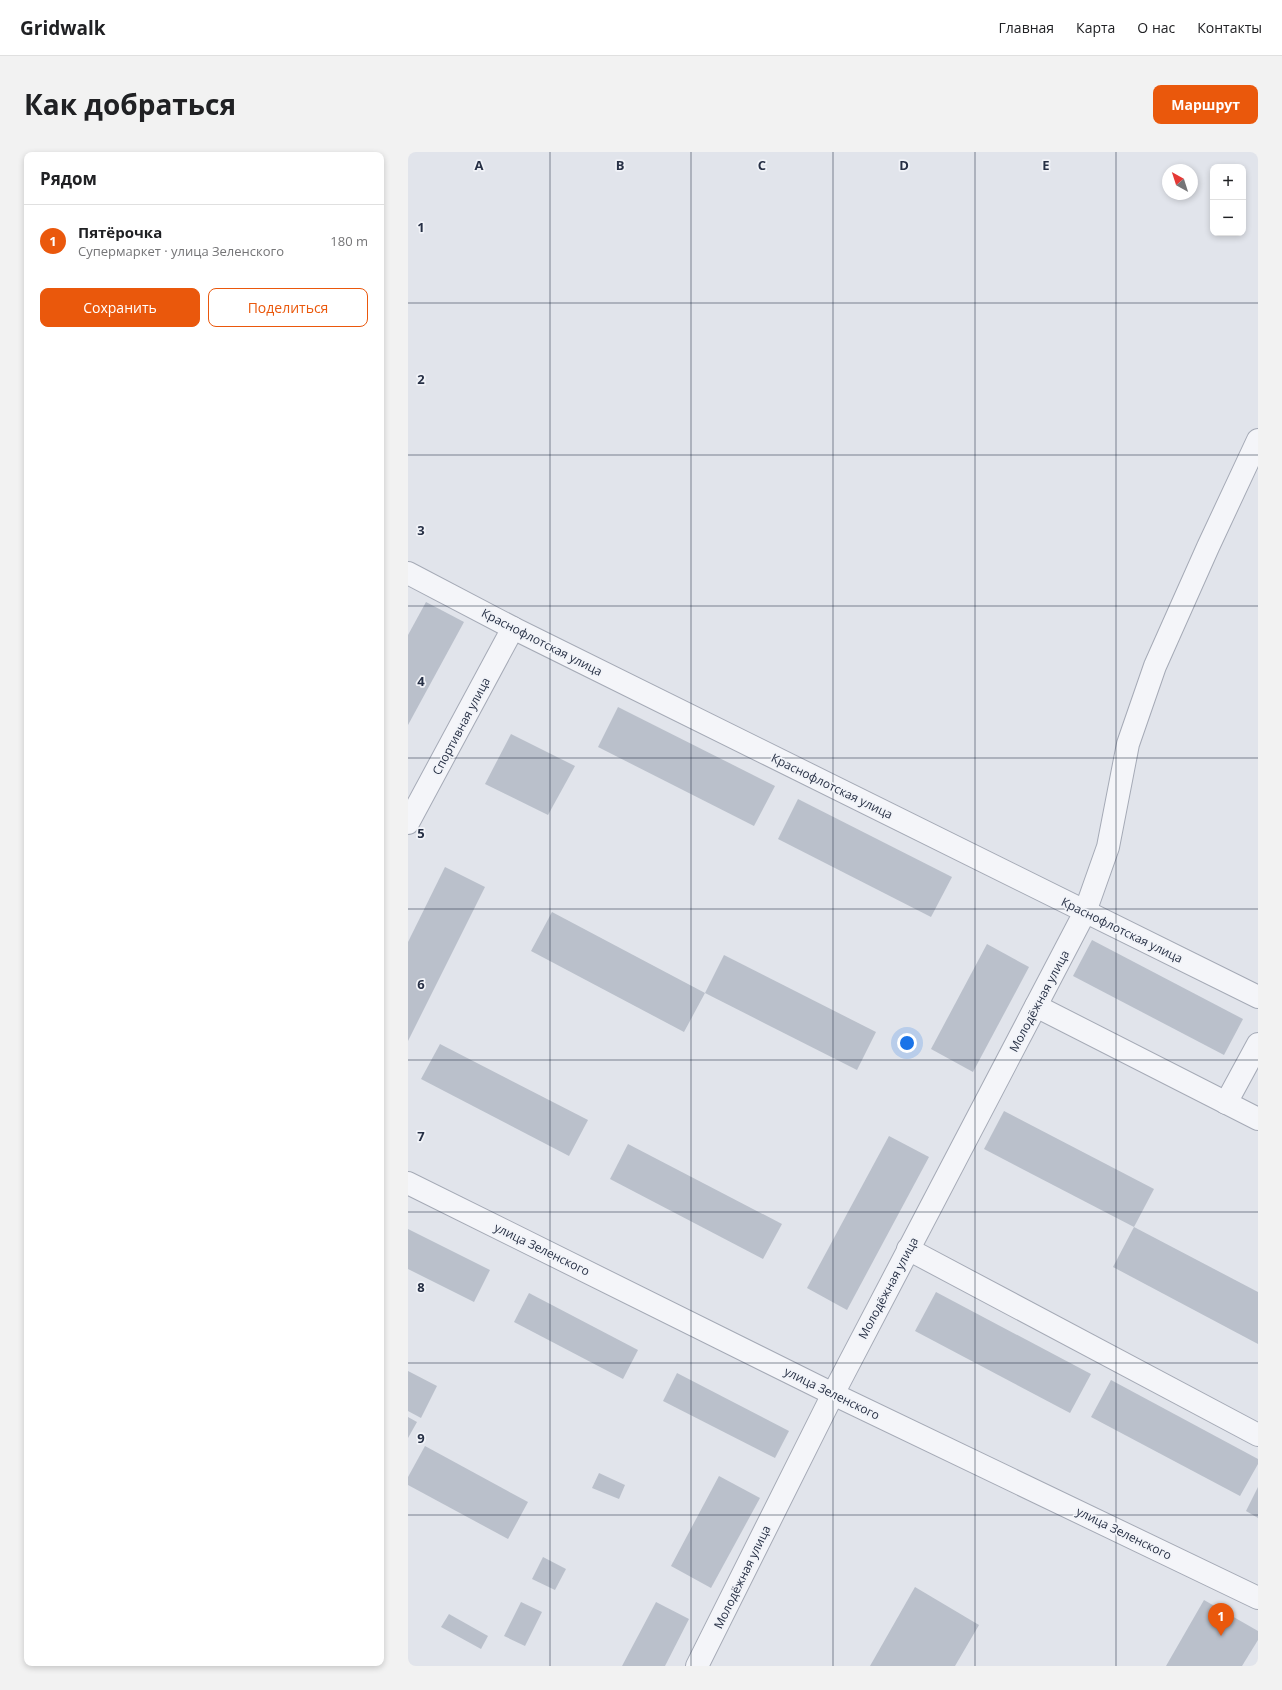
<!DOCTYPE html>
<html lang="ru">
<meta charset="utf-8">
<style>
:root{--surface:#fff;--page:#f2f2f2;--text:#202124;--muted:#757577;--line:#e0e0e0;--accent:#ea580c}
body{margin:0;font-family:"Open Sans",sans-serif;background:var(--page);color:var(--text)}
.controls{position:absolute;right:12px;top:12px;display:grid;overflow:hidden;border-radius:8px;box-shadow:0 2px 6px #0003}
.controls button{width:36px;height:36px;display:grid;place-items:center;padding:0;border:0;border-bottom:1px solid var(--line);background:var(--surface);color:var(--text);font:20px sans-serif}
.compass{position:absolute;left:754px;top:12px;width:36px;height:36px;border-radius:50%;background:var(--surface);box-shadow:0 2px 6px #0003;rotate:321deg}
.you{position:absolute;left:499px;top:891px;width:14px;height:14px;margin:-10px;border:3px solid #fff;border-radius:50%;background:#1a73e8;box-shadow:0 0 0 6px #1a73e833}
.badge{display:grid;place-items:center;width:26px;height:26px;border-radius:50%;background:var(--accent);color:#fff;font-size:13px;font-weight:700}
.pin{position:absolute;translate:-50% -33px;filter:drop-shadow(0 1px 2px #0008)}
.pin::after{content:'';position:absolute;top:21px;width:14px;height:12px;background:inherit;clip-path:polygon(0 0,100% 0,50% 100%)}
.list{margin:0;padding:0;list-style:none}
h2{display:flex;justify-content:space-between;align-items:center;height:52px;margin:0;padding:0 16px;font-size:17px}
h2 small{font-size:13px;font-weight:400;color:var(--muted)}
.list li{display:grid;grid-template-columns:26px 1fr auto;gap:12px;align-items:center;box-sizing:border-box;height:72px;padding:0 16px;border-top:1px solid var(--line)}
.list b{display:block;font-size:15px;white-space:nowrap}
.list p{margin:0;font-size:13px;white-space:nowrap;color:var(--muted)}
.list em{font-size:13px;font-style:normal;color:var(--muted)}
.actions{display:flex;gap:8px;padding:12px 16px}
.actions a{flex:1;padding:9px 0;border:1px solid var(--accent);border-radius:8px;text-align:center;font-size:14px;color:var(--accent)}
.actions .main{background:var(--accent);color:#fff}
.map{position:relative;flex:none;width:850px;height:1514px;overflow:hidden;border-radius:8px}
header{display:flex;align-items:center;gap:24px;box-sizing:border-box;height:56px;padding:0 20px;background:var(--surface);border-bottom:1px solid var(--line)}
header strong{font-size:19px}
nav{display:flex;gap:22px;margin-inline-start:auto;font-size:14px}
.intro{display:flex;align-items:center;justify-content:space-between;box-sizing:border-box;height:96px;padding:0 24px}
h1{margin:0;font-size:28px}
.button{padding:10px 18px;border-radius:8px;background:var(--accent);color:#fff;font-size:14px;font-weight:700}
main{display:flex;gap:24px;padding:0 24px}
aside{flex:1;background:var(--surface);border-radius:8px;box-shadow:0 2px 6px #0003}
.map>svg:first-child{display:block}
.building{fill:#bac0cb}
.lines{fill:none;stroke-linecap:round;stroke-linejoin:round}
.minor-casing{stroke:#a5aab6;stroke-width:24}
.minor{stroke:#f4f5f9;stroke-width:22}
.grid{fill:none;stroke:#273045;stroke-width:1;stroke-opacity:0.55}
.labels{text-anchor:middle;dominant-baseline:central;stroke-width:3.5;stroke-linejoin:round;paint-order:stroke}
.street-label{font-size:12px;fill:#273045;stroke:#f1f3f8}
.grid-label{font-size:13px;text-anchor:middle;font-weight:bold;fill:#273045;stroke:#f1f3f8;stroke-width:3.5;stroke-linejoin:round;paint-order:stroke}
</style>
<header>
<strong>Gridwalk</strong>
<nav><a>Главная</a><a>Карта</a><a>О нас</a><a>Контакты</a></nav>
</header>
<div class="intro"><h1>Как добраться</h1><a class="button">Маршрут</a></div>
<main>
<aside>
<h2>Рядом<small></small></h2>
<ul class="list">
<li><span class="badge">1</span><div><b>Пятёрочка</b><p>Супермаркет · улица Зеленского</p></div><em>180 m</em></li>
</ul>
<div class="actions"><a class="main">Сохранить</a><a>Поделиться</a></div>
</aside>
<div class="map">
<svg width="850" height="1514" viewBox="0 0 850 1514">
<rect width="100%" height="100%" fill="#e1e4eb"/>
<g class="building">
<path d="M18 450 56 470 0 573V483Z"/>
<path d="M210 555 367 634 346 674 190 595Z"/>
<path d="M103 582 167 614 140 663 77 632Z"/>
<path d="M390 647 544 725 523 765 370 687Z"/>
<path d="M37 715 77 735 0 889V790Z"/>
<path d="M144 760 297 841 276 880 123 799Z"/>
<path d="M684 788 835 867 816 903 665 824Z"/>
<path d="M579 792 621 815 565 920 523 897Z"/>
<path d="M316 803 468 880 449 918 297 841Z"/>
<path d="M32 892 180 968 161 1004 13 927Z"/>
<path d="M596 959 746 1037 726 1075 576 997Z"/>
<path d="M481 984 521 1005 439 1158 399 1136Z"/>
<path d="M220 992 374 1072 355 1107 202 1027Z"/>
<path d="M726 1075 850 1140V1192L705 1115Z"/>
<path d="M0 1077 82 1118 66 1150 0 1117Z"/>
<path d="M528 1140 683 1222 662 1261 507 1179Z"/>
<path d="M121 1141 230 1198 215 1227 106 1170Z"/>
<path d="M0 1219 29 1234 13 1266 0 1259Z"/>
<path d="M269 1221 381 1279 367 1306 255 1249Z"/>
<path d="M703 1228 850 1307V1312L832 1344 683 1265Z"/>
<path d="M0 1265 9 1270 0 1286Z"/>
<path d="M17 1294 120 1350 100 1387 0 1333V1325Z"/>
<path d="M191 1321 217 1333 211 1347 184 1336Z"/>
<path d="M311 1324 352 1346 303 1436 263 1414Z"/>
<path d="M850 1335V1366L838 1359Z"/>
<path d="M135 1405 158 1417 147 1438 124 1427Z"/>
<path d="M507 1435 571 1473 547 1514H462Z"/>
<path d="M796 1448 850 1479V1488L834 1514H758Z"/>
<path d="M113 1450 134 1460 117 1494 96 1484Z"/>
<path d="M248 1450 281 1467 257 1514H214Z"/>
<path d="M41 1462 80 1484 73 1497 33 1475Z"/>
</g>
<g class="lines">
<defs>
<g id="minor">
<path d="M0 421 105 476 850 845"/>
<path d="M0 671 105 476"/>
<path d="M628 854 850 967"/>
<path d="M818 951 850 892"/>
<path d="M0 1031 425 1242 850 1446"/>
<path d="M500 1097 850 1283"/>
<path d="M289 1514 425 1242 677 760 700 695 720 592 747 514 800 395 850 288"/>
</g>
</defs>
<use href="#minor" class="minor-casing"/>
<use href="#minor" class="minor"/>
</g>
<path class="grid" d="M142 0V1514M283 0V1514M425 0V1514M567 0V1514M708 0V1514M0 151H850M0 303H850M0 454H850M0 606H850M0 757H850M0 908H850M0 1060H850M0 1211H850M0 1363H850"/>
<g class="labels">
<g class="street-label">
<text transform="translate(134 490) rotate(27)">Краснофлотская улица</text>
<text transform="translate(53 574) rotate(-62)">Спортивная улица</text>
<text transform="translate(424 634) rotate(26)">Краснофлотская улица</text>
<text transform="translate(714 778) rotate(26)">Краснофлотская улица</text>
<text transform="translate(631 849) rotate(-62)">Молодёжная улица</text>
<text transform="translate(134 1097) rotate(26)">улица Зеленского</text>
<text transform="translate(480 1136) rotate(-62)">Молодёжная улица</text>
<text transform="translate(424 1241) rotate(26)">улица Зеленского</text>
<text transform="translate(716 1381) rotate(26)">улица Зеленского</text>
<text transform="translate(334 1425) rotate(-64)">Молодёжная улица</text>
</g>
</g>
<g class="grid-label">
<text x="71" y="18">A</text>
<text x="212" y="18">B</text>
<text x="354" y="18">C</text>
<text x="496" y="18">D</text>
<text x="638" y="18">E</text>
<text x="13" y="80">1</text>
<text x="13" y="232">2</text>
<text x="13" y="383">3</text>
<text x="13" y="534">4</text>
<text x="13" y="686">5</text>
<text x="13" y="837">6</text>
<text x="13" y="989">7</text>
<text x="13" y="1140">8</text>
<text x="13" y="1291">9</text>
</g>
</svg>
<div class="controls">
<button>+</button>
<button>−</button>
</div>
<svg class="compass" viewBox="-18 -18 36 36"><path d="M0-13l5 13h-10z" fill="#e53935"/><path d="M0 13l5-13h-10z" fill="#757577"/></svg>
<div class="you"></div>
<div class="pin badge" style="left:813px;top:1484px">1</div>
</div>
</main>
